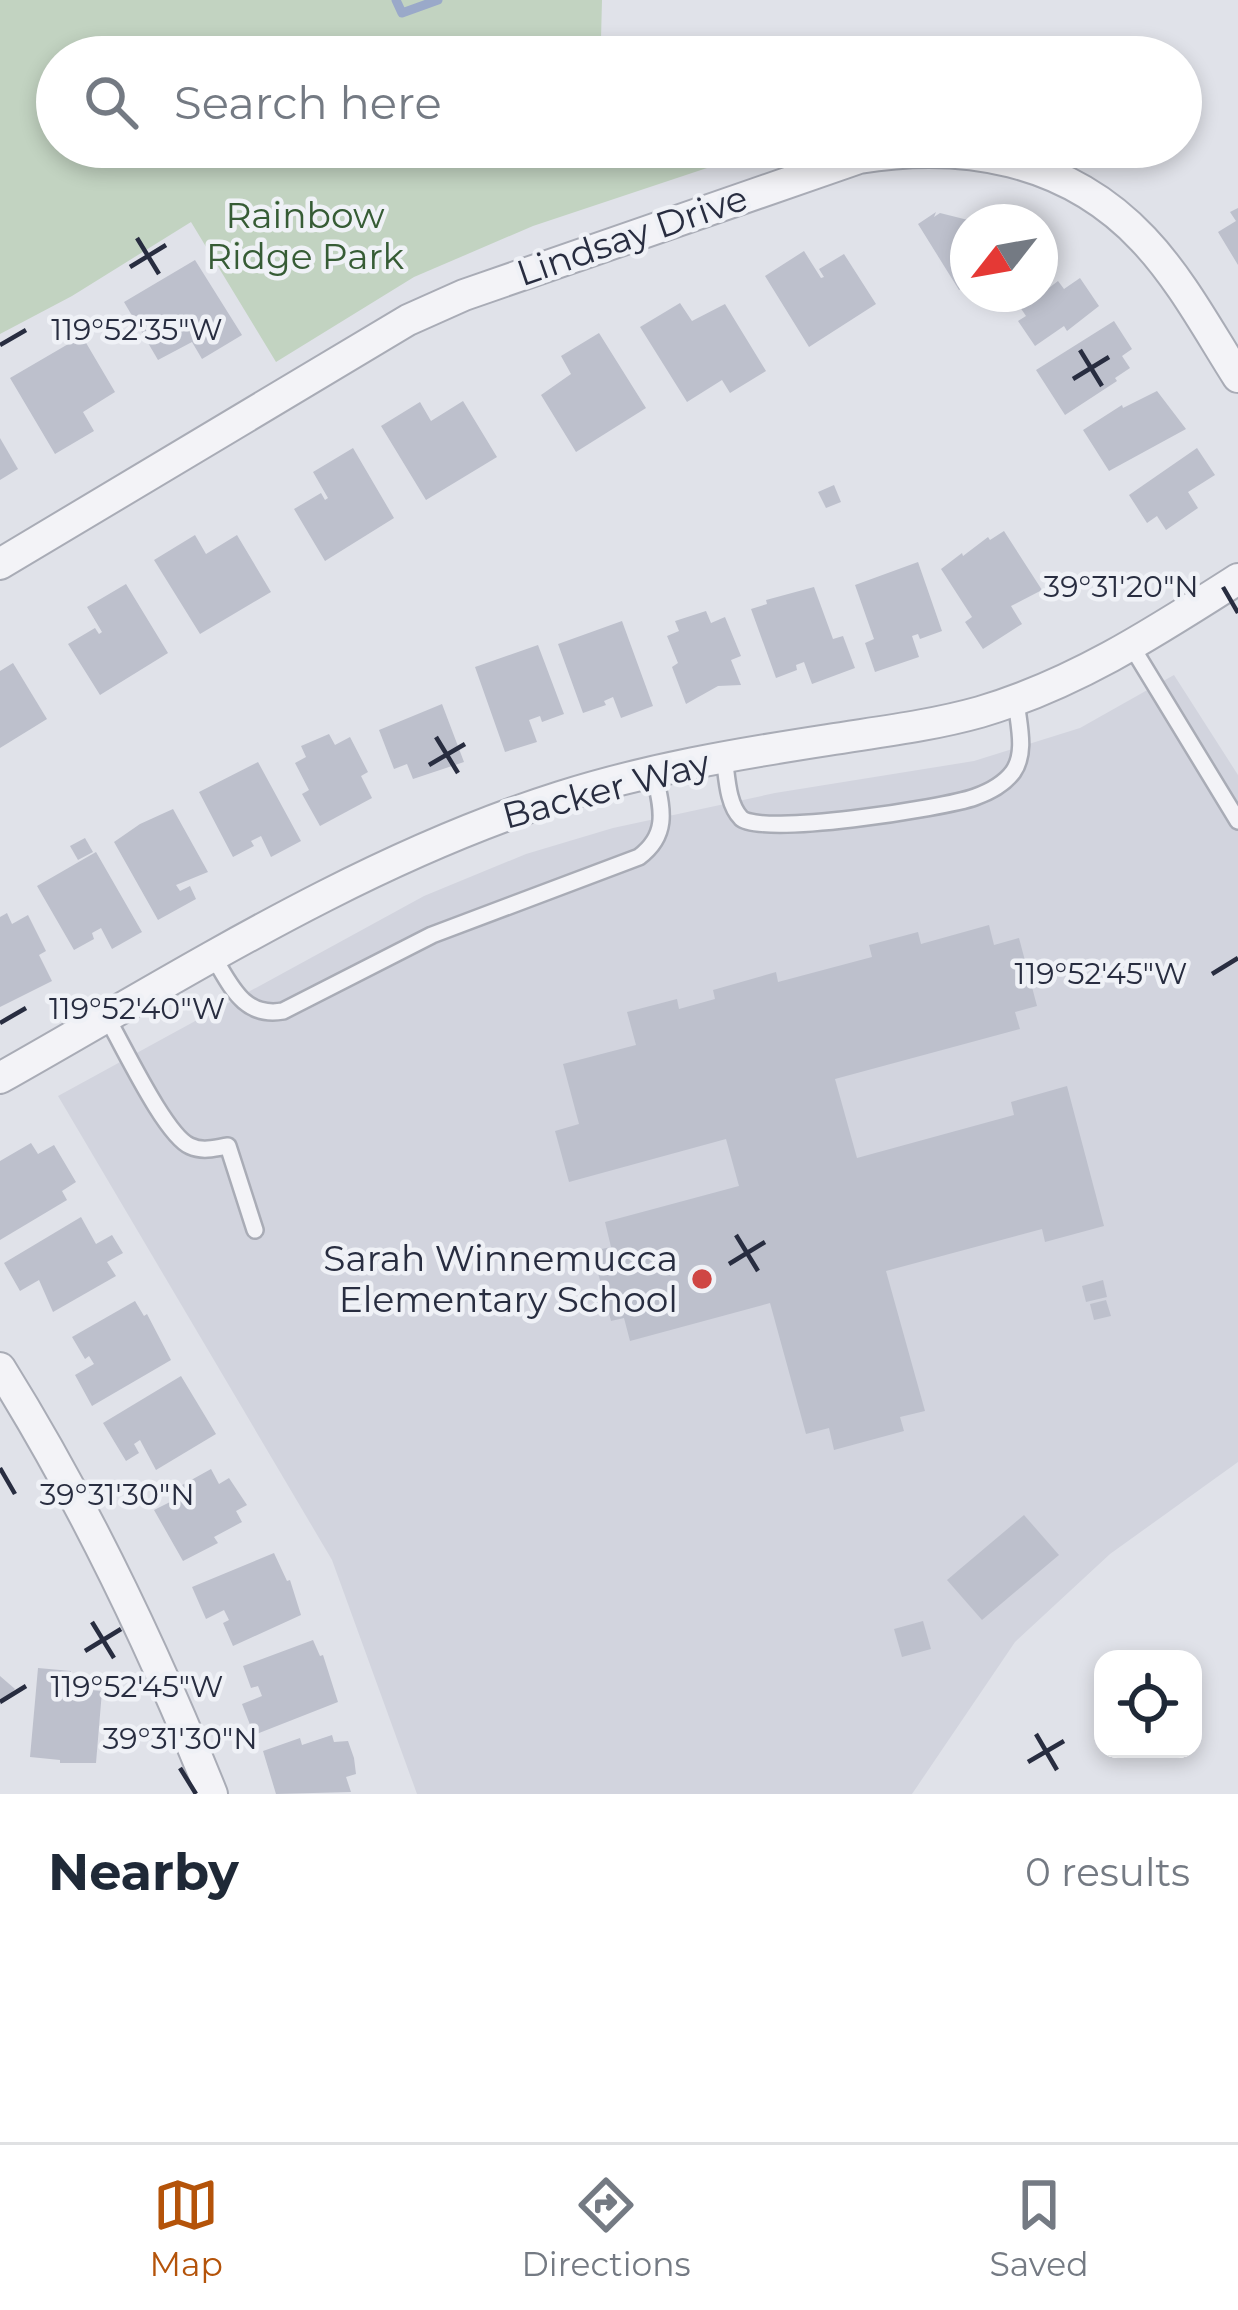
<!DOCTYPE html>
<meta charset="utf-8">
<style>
:root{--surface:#fff;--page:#f6f6f7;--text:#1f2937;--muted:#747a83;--line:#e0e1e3;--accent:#b45309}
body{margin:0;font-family:Montserrat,sans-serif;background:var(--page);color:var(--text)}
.controls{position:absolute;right:36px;bottom:36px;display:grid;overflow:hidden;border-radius:24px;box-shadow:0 6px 18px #0003}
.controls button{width:108px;height:108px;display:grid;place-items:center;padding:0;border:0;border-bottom:3px solid var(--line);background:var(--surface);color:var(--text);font:60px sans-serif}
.compass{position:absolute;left:950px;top:204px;width:108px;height:108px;border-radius:50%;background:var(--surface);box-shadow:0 6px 18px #0003;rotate:239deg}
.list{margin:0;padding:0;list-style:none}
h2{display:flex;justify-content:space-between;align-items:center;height:156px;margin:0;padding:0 48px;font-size:51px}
h2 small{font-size:39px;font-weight:400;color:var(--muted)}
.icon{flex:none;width:66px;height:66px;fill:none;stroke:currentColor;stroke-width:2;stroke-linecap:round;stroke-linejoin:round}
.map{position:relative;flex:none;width:1238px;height:1794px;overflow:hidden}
.search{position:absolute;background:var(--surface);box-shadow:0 6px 18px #0003;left:36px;right:36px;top:36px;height:132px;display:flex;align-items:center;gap:30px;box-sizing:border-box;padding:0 42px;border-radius:66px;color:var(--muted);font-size:45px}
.sheet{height:348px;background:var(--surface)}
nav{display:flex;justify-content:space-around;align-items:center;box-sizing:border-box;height:168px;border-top:3px solid var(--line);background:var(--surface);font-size:33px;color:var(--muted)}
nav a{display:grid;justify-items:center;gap:6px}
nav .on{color:var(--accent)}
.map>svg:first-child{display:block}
.built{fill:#d2d4de}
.green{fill:#c2d3c1}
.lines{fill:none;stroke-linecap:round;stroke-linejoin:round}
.stream{stroke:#9aa9c9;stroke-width:9}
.building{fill:#bdc0cc}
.service-casing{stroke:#a9acb6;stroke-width:20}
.minor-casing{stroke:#a9acb6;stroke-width:34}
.service{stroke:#f3f3f7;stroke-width:15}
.minor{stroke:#f3f3f7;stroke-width:30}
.ticks{fill:none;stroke:#282d40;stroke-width:4.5}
.poi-dot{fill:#cf4644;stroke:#eff1f6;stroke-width:4.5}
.labels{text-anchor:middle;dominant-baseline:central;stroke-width:9;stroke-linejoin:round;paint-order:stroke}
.park-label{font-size:36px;fill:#365c35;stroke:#eff1f6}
.street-label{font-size:36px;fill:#282d40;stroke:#eff1f6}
.poi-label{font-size:36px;fill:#282d40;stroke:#eff1f6;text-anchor:end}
.ticks-label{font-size:30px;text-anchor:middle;fill:#282d40;stroke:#eff1f6;stroke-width:9;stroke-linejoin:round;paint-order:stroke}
</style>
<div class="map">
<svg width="1238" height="1794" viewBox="0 0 1238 1794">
<rect width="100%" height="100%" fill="#e0e2e9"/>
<path class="built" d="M1174 675 1238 775V1462L1110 1554 1015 1642 912 1794H417L332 1560 58 1096 424 896 526 854 613 828 775 793 974 761 1080 728Z"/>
<path class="green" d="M0 0H602L601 39 618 57H57V147H703L719 164 533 226 414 277 276 362 191 222 72 296 0 334Z"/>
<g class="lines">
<path class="stream" d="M396 0 402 13 438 0"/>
</g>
<g class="building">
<path d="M1238 208V265L1218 232 1236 221 1230 212Z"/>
<path d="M936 212 934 217 940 213 968 220V285L959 290 918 224Z"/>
<path d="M804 251 821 278 824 277 819 269 844 254 876 304 809 347 765 276Z"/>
<path d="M195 260 242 335 202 359 192 342 158 360 124 302Z"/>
<path d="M1080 278 1099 306 1067 331 1064 326 1035 346 1018 321 1026 316 1016 301 1026 294H1040V283L1045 291 1058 281 1064 289Z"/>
<path d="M680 303 692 321 725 304 766 371 730 393 722 380 687 402 640 327Z"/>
<path d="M1114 321 1132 349 1122 356 1130 368 1115 378 1117 381 1065 415 1036 370Z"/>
<path d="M599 333 646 408 576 452 541 395 571 374 561 356Z"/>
<path d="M82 336 115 392 83 412 94 431 55 454 10 378Z"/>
<path d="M1157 391 1186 429 1109 471 1083 430 1122 405 1123 408Z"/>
<path d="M463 401 497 457 426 500 381 426 420 402 431 421Z"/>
<path d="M0 438 18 469 0 480Z"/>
<path d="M353 448 394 518 325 561 294 509 321 493 325 500 328 498 313 472Z"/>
<path d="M1197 448 1215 475 1188 492 1198 508 1166 530 1157 516 1147 523 1129 495Z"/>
<path d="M834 485 841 502 826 508 818 492Z"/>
<path d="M1004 531 1042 590 1011 606 1022 624 983 649 965 622 972 617 941 569 962 553 963 556 988 537 990 540Z"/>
<path d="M195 535 206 554 237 535 271 592 200 634 154 560Z"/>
<path d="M918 562 942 631 920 639 918 634 912 636 919 657 875 672 865 643 874 639 855 585Z"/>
<path d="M126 584 168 653 100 695 68 644 95 628 99 634 102 632 87 607Z"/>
<path d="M814 587 833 639 843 636 855 668 812 684 804 662 796 665 797 670 776 678 751 609 767 604 766 600Z"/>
<path d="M706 611 711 623 725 617 741 656 731 660 741 685 718 686 686 704 672 667 678 663 667 636 679 631 675 621Z"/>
<path d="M622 621 653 706 621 718 613 697 604 701 606 705 583 713 558 644Z"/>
<path d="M538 645 564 714 542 722 540 716 529 720 537 742 505 752 475 667Z"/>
<path d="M13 663 47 719 0 748V671Z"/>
<path d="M442 704 464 762 413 779 407 764 394 769 379 730Z"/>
<path d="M329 734 335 745 350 737 368 772 361 776 372 798 320 826 302 794 309 790 295 763 306 757 301 746Z"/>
<path d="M258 762 301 841 271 857 261 836 251 841 254 846 233 857 199 792Z"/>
<path d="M173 809 208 872 176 885 180 891 190 886 196 899 158 920 114 842 140 824Z"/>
<path d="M85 838 93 852 78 860 70 846Z"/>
<path d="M96 852 142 932 112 949 101 928 92 933 94 939 74 950 37 886Z"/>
<path d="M7 913 12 924 28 915 46 951 39 955 52 981 0 1007V917Z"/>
<path d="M989 925 994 945 1019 938 1037 1006 1015 1012 1020 1029 835 1079 857 1158 1014 1115 1011 1102 1067 1086 1104 1226 1045 1242 1042 1229 886 1271 925 1411 900 1417 904 1431 834 1450 829 1428 806 1434 770 1303 630 1341 624 1318 611 1321 592 1251 611 1247 605 1222 739 1186 726 1139 569 1182 555 1131 579 1124 563 1064 636 1045 627 1012 677 999 679 1009 715 999 713 990 776 972 778 982 872 957 869 945 918 932 921 944Z"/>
<path d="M31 1143 38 1154 54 1145 76 1182 62 1191 67 1200 0 1240V1161Z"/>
<path d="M81 1217 96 1244 112 1235 123 1253 107 1262 116 1276 53 1312 39 1280 20 1291 4 1263Z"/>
<path d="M1103 1280 1107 1297 1086 1302 1082 1286Z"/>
<path d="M1106 1300 1111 1316 1094 1320 1090 1304Z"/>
<path d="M135 1301 144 1316 147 1314 171 1360 92 1406 75 1375 94 1364 89 1356 85 1359 72 1337Z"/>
<path d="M181 1376 216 1434 156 1470 140 1440 134 1444 139 1453 126 1461 103 1423Z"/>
<path d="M211 1469 219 1484 229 1478 247 1505 236 1511 242 1522 214 1537 218 1543 183 1561 154 1510 180 1497 175 1489Z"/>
<path d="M1024 1515 1059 1555 982 1620 947 1580Z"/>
<path d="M274 1553 287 1581 290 1580 301 1615 233 1646 223 1623 229 1620 224 1610 206 1619 192 1587Z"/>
<path d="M923 1621 931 1649 902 1657 894 1629Z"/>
<path d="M313 1640 320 1656 323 1655 338 1702 254 1735 242 1704 262 1696 258 1686 251 1688 243 1666Z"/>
<path d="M38 1668 71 1671 69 1693 79 1694 80 1689 102 1691 96 1763H60V1760L30 1757Z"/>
<path d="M0 1676 15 1689 0 1705Z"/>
<path d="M332 1735 334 1742 348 1741 354 1758 356 1774 346 1777 351 1792 276 1794 263 1751 300 1738 302 1745Z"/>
</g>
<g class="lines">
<defs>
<g id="service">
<path d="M1132 647 1238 821"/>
<path d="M724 757C727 775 727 804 741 818 759 837 945 808 975 797 989 792 1004 784 1013 772 1027 752 1018 723 1016 700"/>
<path d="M214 958C231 986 244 1018 283 1011L432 935 639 857C671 833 661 806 654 772"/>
<path d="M107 1018C123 1045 165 1135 190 1146 203 1152 214 1148 228 1146L255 1230"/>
</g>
<g id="minor">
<path d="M0 564 408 320 464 295 859 158C962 141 1067 158 1143 239 1181 279 1208 330 1238 377"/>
<path d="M0 1078C181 976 361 860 560 797 648 769 737 754 828 740 878 732 930 726 980 712 1075 684 1155 632 1238 579"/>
<path d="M0 1368C85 1504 152 1645 212 1794"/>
</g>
</defs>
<use href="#service" class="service-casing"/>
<use href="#minor" class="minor-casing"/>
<use href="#service" class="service"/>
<use href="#minor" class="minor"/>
</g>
<path class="ticks" d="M137 238 159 274M130 267 166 245M0 345 26 330M1080 350 1102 386M1073 379 1109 357M1223 587 1238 613M436 737 458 773M429 765 465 744M1212 974 1238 958M0 1023 26 1008M736 1235 758 1271M729 1264 765 1242M0 1468 15 1494M92 1622 114 1658M85 1651 121 1629M0 1702 26 1686M1036 1734 1057 1770M1028 1762 1064 1741M180 1768 196 1794"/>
<circle class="poi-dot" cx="702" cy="1279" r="12"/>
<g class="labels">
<g class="park-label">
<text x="305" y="215">Rainbow<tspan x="305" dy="41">Ridge Park</tspan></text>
</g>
<g class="street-label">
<text transform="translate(632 235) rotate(-19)">Lindsay Drive</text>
<text transform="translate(606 789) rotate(-15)">Backer Way</text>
</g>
<g class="poi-label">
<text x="678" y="1258">Sarah Winnemucca<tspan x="678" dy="41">Elementary School</tspan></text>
</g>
</g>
<g class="ticks-label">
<text x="137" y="340">119°52'35"W</text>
<text x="1121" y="597">39°31'20"N</text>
<text x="1101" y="984">119°52'45"W</text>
<text x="137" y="1019">119°52'40"W</text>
<text x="117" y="1505">39°31'30"N</text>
<text x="137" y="1697">119°52'45"W</text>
<text x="180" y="1749">39°31'30"N</text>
</g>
</svg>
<div class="controls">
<button><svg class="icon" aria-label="locate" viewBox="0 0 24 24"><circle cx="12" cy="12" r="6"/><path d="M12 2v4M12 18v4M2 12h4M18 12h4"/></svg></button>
</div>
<svg class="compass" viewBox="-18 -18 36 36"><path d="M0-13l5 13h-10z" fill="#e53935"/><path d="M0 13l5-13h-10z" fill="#747a83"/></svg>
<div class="search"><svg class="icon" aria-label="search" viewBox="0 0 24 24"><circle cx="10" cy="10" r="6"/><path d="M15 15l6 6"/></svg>Search here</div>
</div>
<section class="sheet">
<h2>Nearby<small>0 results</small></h2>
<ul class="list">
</ul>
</section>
<nav>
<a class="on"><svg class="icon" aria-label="map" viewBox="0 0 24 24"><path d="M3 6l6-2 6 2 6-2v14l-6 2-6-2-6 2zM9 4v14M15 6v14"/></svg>Map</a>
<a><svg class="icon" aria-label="directions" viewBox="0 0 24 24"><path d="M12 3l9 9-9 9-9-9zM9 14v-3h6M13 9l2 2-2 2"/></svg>Directions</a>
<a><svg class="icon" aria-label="saved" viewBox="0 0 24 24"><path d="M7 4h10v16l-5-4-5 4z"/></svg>Saved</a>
</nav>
